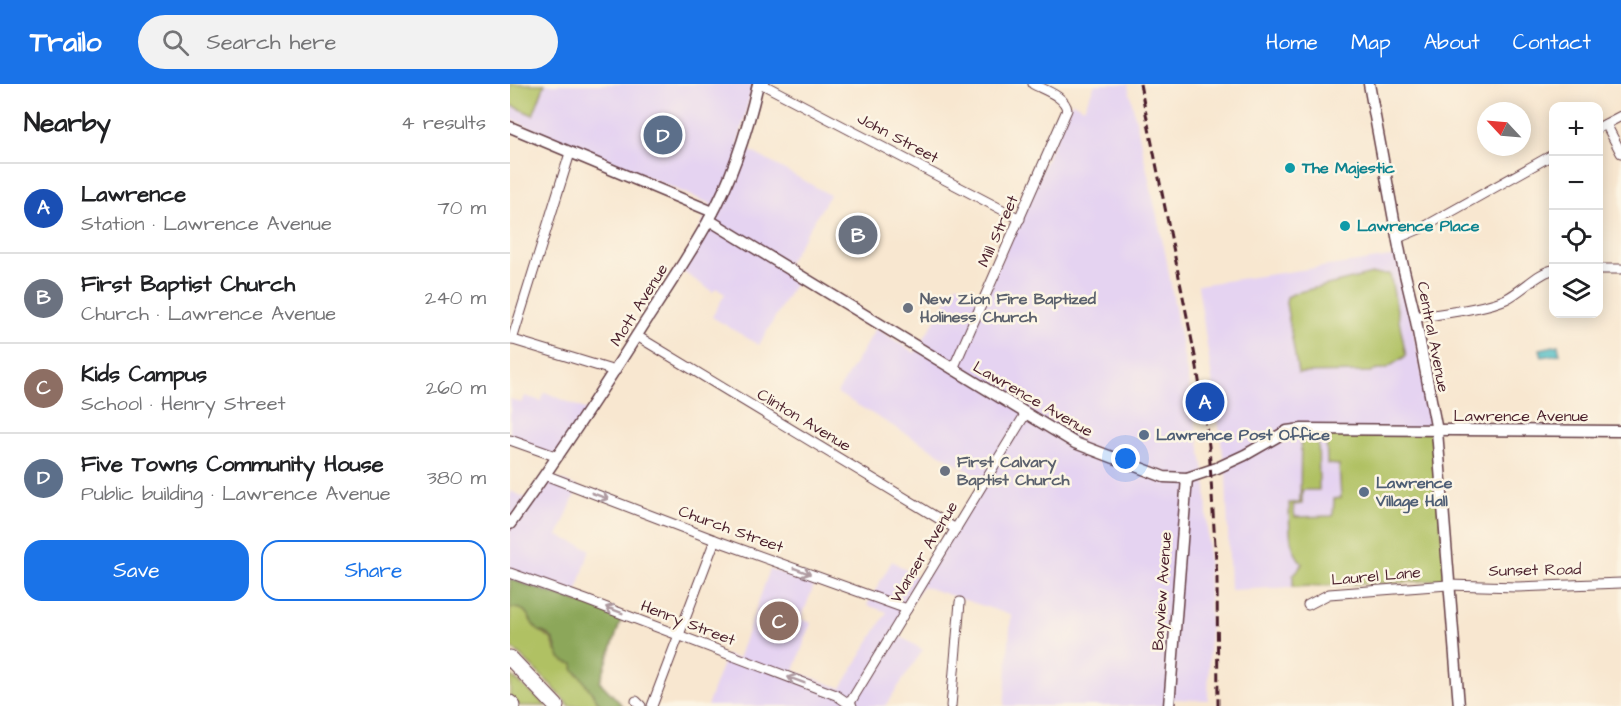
<!DOCTYPE html>
<meta charset="utf-8">
<style>
:root{--surface:#fff;--page:#f2f2f2;--text:#202124;--muted:#757577;--line:#e0e0e0;--accent:#1a73e8}
body{margin:0;font-family:"Architects Daughter",sans-serif;background:var(--page);color:var(--text)}
.controls{position:absolute;right:18px;top:18px;display:grid;overflow:hidden;border-radius:12px;box-shadow:0 3px 15px #0003}
.controls button{width:54px;height:54px;display:grid;place-items:center;padding:0;border:0;border-bottom:2px solid var(--line);background:var(--surface);color:var(--text);font:30px sans-serif}
.compass{position:absolute;left:967px;top:18px;width:54px;height:54px;border-radius:50%;background:var(--surface);box-shadow:0 3px 15px #0003;rotate:296deg}
.you{position:absolute;left:616px;top:375px;width:21px;height:21px;margin:-15px;border:4px solid #fff;border-radius:50%;background:#1a73e8;box-shadow:0 0 0 9px #1a73e833}
.badge{display:grid;place-items:center;width:39px;height:39px;border-radius:50%;background:var(--accent);color:#fff;font-size:20px;font-weight:700}
.pin{position:absolute;translate:-50% -50%;border:3px solid #fff;box-shadow:0 2px 6px #0006}
.list{margin:0;padding:0;list-style:none}
h2{display:flex;justify-content:space-between;align-items:center;height:78px;margin:0;padding:0 24px;font-size:26px}
h2 small{font-size:20px;font-weight:400;color:var(--muted)}
.list li{display:grid;grid-template-columns:39px 1fr auto;gap:18px;align-items:center;box-sizing:border-box;height:90px;padding:0 24px;border-top:2px solid var(--line)}
.list b{display:block;font-size:22px;white-space:nowrap}
.list p{margin:0;font-size:20px;white-space:nowrap;color:var(--muted)}
.list em{font-size:20px;font-style:normal;color:var(--muted)}
.actions{display:flex;gap:12px;padding:18px 24px}
.actions a{flex:1;padding:14px 0;border:2px solid var(--accent);border-radius:18px;text-align:center;font-size:21px;color:var(--accent)}
.actions .main{background:var(--accent);color:#fff}
.icon{flex:none;width:33px;height:33px;fill:none;stroke:currentColor;stroke-width:2;stroke-linecap:round;stroke-linejoin:round}
.map{position:relative;flex:none;width:1111px;height:622px;overflow:hidden}
header{display:flex;align-items:center;gap:36px;box-sizing:border-box;height:84px;padding:0 30px;background:var(--accent);color:#fff}
header strong{font-size:28px}
nav{display:flex;gap:33px;margin-inline-start:auto;font-size:21px}
.search{width:420px;height:54px;background:var(--page);display:flex;align-items:center;gap:15px;box-sizing:border-box;padding:0 21px;border-radius:33px;color:var(--muted);font-size:22px}
main{display:flex}
aside{flex:1;background:var(--surface)}
.map>svg:first-child{display:block}
.built{fill:#e5d3f1}
.green{fill:#b0c164;stroke:#7d7048;stroke-width:1.5}
.forest{fill:#8ca75a;stroke:#6b6342;stroke-width:1.5}
.water{fill:#4dbcc4;stroke:#4c6e78;stroke-width:1.5}
.lines{fill:none;stroke-linecap:round;stroke-linejoin:round}
.minor-casing{stroke:#643d44;stroke-width:11}
.tertiary-casing{stroke:#643d44;stroke-width:13}
.trunk-casing{stroke:#643d44;stroke-width:17}
.minor{stroke:#fff;stroke-width:9}
.tertiary{stroke:#fff;stroke-width:10}
.trunk{stroke:#fff;stroke-width:15}
.rail{stroke:#4a1f2b;stroke-width:3;stroke-dasharray:9 4.5;stroke-linecap:butt}
.oneway{stroke:#ae9aa0}
.culture-dot{fill:#0f9aa8;stroke:#fcf5e5;stroke-width:2}
.worship-dot{fill:#6b7280;stroke:#fcf5e5;stroke-width:2}
.service-dot{fill:#5c6f8a;stroke:#fcf5e5;stroke-width:2}
.labels{text-anchor:middle;dominant-baseline:central;stroke-width:5;stroke-linejoin:round;paint-order:stroke}
.street-label{font-size:16px;fill:#4a1f2b;stroke:#fcf5e5}
.culture-label{font-size:16px;font-weight:bold;fill:#0d838f;stroke:#fcf5e5;text-anchor:start}
.worship-label{font-size:16px;font-weight:bold;fill:#5b616d;stroke:#fcf5e5;text-anchor:start}
.service-label{font-size:16px;font-weight:bold;fill:#4e5e75;stroke:#fcf5e5;text-anchor:start}
</style>
<header>
<strong>Trailo</strong>
<div class="search"><svg class="icon" aria-label="search" viewBox="0 0 24 24"><circle cx="10" cy="10" r="6"/><path d="M15 15l6 6"/></svg>Search here</div>
<nav><a>Home</a><a>Map</a><a>About</a><a>Contact</a></nav>
</header>
<main>
<aside>
<h2>Nearby<small>4 results</small></h2>
<ul class="list">
<li><span class="badge" style="background:#1a4fb4">A</span><div><b>Lawrence</b><p>Station · Lawrence Avenue</p></div><em>70 m</em></li>
<li><span class="badge" style="background:#6b7280">B</span><div><b>First Baptist Church</b><p>Church · Lawrence Avenue</p></div><em>240 m</em></li>
<li><span class="badge" style="background:#8d6e63">C</span><div><b>Kids Campus</b><p>School · Henry Street</p></div><em>260 m</em></li>
<li><span class="badge" style="background:#5c6f8a">D</span><div><b>Five Towns Community House</b><p>Public building · Lawrence Avenue</p></div><em>380 m</em></li>
</ul>
<div class="actions"><a class="main">Save</a><a>Share</a></div>
</aside>
<div class="map">
<svg width="1111" height="622" viewBox="0 0 1111 622">
<rect width="100%" height="100%" fill="#fcf5e5"/>
<filter id="ink" filterUnits="userSpaceOnUse"><feTurbulence type="fractalNoise" baseFrequency=".0167" numOctaves="2"/><feDisplacementMap in="SourceGraphic" scale="12" xChannelSelector="R" yChannelSelector="G"/><feConvolveMatrix kernelMatrix="1 2 1 2 8 2 1 2 1" color-interpolation-filters="sRGB"/></filter>
<filter id="wash" filterUnits="userSpaceOnUse"><feTurbulence type="fractalNoise" baseFrequency=".008" numOctaves="4" result="noise"/><feDisplacementMap in="SourceGraphic" scale="24" xChannelSelector="R" yChannelSelector="G"/><feGaussianBlur stdDeviation="1.35" result="paint"/><feColorMatrix in="noise" values="0 0 0 0 0 0 0 0 0 0 0 0 0 0 0 0 0 1.4 0 .05"/><feComposite in="paint" operator="in"/></filter>
<g filter="url(#wash)">
<rect width="100%" height="100%" fill="#f8e7d0"/>
<g class="built">
<path d="M0 0H243L228 60 320 111 274 185 288 194 249 261 202 233 215 210 206 204 203 208 169 185 188 149 201 120 0 35Z"/>
<path d="M585 0H618L656 173 696 398 700 542 698 616 661 615V622H494L501 531 412 502 383 548 413 566 375 622H197L216 571 228 575 260 485 304 501 291 535 301 539 284 587 331 604 377 528 357 521 382 477 413 497 476 397 327 309 366 244 405 269 447 200 473 216 562 18 574 24Z"/>
<path d="M888 172 925 351 936 496 720 506 716 390 688 201Z"/>
<path d="M35 308 79 327 47 374 0 354V315L12 319 15 312 31 317Z"/>
<path d="M36 390 68 403 48 452 80 465 64 516 0 495V407L18 415Z"/>
</g>
<g class="green">
<path d="M0 0H35L23 31 0 21Z"/>
<path d="M862 190H880L896 272 877 284 860 288 788 289 776 219 777 213 785 209Z"/>
<path d="M791 347H808L809 406H792V420L783 421 785 433 823 432 824 415 831 414 829 381 817 380 816 347 924 348 936 496 783 503V491L793 480C777 464 780 440 779 419L790 418Z"/>
<path d="M0 524C22 523 16 536 28 546 39 554 42 551 45 566L64 580 67 590 71 593 91 622H59L42 602 0 562Z"/>
<path d="M0 591 37 622H10L0 612Z"/>
</g>
<path class="forest" d="M0 495 112 533 90 598 113 622H91L71 593 63 585 64 580C42 577 50 563 41 553 37 549 32 549 28 546 16 536 22 523 0 524Z"/>
<path class="water" d="M1048 261 1050 270 1032 273 1030 265Z"/>
</g>
<g filter="url(#ink)">
<g class="lines">
<defs>
<g id="minor">
<path d="M252 0 510 135"/>
<path d="M1096 40 1111 69"/>
<path d="M1088 44 1111 32"/>
<path d="M888 154 914 143 1044 70"/>
<path d="M1088 185H1111"/>
<path d="M905 232H918C941 228 976 224 996 215 1011 208 1031 186 1044 186"/>
<path d="M127 252 446 445"/>
<path d="M0 255 105 287"/>
<path d="M2 256 60 69"/>
<path d="M443 285 557 26C555 12 534 6 523 0"/>
<path d="M0 356 48 373"/>
<path d="M35 391 205 456 397 525"/>
<path d="M0 489 76 516 310 605 326 611 342 622"/>
<path d="M798 521 819 510 938 501 1007 503 1111 499"/>
<path d="M126 617 131 622"/>
<path d="M142 622 205 456"/>
<path d="M338 622 516 329"/>
<path d="M441 622 450 518"/>
</g>
<g id="tertiary">
<path d="M859 0 891 174 905 232 927 347 949 622"/>
<path d="M0 43 203 128"/>
<path d="M199 136 565 359 654 393 677 394 707 384 735 371 777 347 792 345 1111 347"/>
<path d="M0 440C47 375 91 308 134 240 156 206 179 172 199 136 223 93 237 48 248 0"/>
<path d="M659 622 677 394"/>
</g>
<g id="trunk">
<path d="M0 574 46 622"/>
<path d="M0 619 3 622"/>
</g>
</defs>
<use href="#minor" class="minor-casing"/>
<use href="#tertiary" class="tertiary-casing"/>
<use href="#trunk" class="trunk-casing"/>
<use href="#minor" class="minor"/>
<use href="#tertiary" class="tertiary"/>
<use href="#trunk" class="trunk"/>
<path class="rail" d="M630 0 686 277 699 362 707 494 708 622"/>
</g>
<defs><path id="oneway-shaft" d="M-6 0H5M1.5-3L5.5 0L1.5 3" fill="none" stroke-width="1.6" stroke-linecap="round" stroke-linejoin="round" transform="scale(1.5)"/></defs>
<g class="oneway">
<use href="#oneway-shaft" transform="translate(90 412) rotate(21)"/>
<use href="#oneway-shaft" transform="translate(292 487) rotate(20)"/>
<use href="#oneway-shaft" transform="translate(104 526) rotate(-159)"/>
<use href="#oneway-shaft" transform="translate(286 596) rotate(-160)"/>
</g>
</g>
<g class="culture-dot">
<circle cx="780" cy="84" r="6"/>
<circle cx="835" cy="142" r="6"/>
</g>
<g class="worship-dot">
<circle cx="398" cy="224" r="6"/>
<circle cx="435" cy="387" r="6"/>
</g>
<g class="service-dot">
<circle cx="634" cy="351" r="6"/>
<circle cx="854" cy="408" r="6"/>
</g>
<g class="labels">
<g class="street-label">
<text transform="translate(388 54) rotate(28)">John Street</text>
<text transform="translate(488 147) rotate(-66)">Mill Street</text>
<text transform="translate(129 221) rotate(-58)">Mott Avenue</text>
<text transform="translate(923 253) rotate(79)">Central Avenue</text>
<text transform="translate(523 315) rotate(30)">Lawrence Avenue</text>
<text x="1011" y="332">Lawrence Avenue</text>
<text transform="translate(294 336) rotate(31)">Clinton Avenue</text>
<text transform="translate(221 445) rotate(20)">Church Street</text>
<text transform="translate(414 468) rotate(-59)">Wanser Avenue</text>
<text transform="translate(1025 486) rotate(-1)">Sunset Road</text>
<text transform="translate(866 492) rotate(-5)">Laurel Lane</text>
<text transform="translate(652 507) rotate(-86)">Bayview Avenue</text>
<text transform="translate(178 539) rotate(21)">Henry Street</text>
</g>
<g class="culture-label">
<text x="792" y="84">The Majestic</text>
<text x="847" y="142">Lawrence Place</text>
</g>
<g class="worship-label">
<text x="410" y="215">New Zion Fire Baptized<tspan x="410" dy="18">Holiness Church</tspan></text>
<text x="447" y="378">First Calvary<tspan x="447" dy="18">Baptist Church</tspan></text>
</g>
<g class="service-label">
<text x="646" y="351">Lawrence Post Office</text>
<text x="866" y="399">Lawrence<tspan x="866" dy="18">Village Hall</tspan></text>
</g>
</g>
</svg>
<div class="controls">
<button>+</button>
<button>−</button>
<button><svg class="icon" aria-label="locate" viewBox="0 0 24 24"><circle cx="12" cy="12" r="6"/><path d="M12 2v4M12 18v4M2 12h4M18 12h4"/></svg></button>
<button><svg class="icon" aria-label="layers" viewBox="0 0 24 24"><path d="M12 4l9 5-9 5-9-5zM3 14l9 5 9-5"/></svg></button>
</div>
<svg class="compass" viewBox="-18 -18 36 36"><path d="M0-13l5 13h-10z" fill="#e53935"/><path d="M0 13l5-13h-10z" fill="#757577"/></svg>
<div class="you"></div>
<div class="pin badge" style="left:695px;top:318px;background:#1a4fb4">A</div>
<div class="pin badge" style="left:348px;top:151px;background:#6b7280">B</div>
<div class="pin badge" style="left:269px;top:537px;background:#8d6e63">C</div>
<div class="pin badge" style="left:153px;top:51px;background:#5c6f8a">D</div>
</div>
</main>
